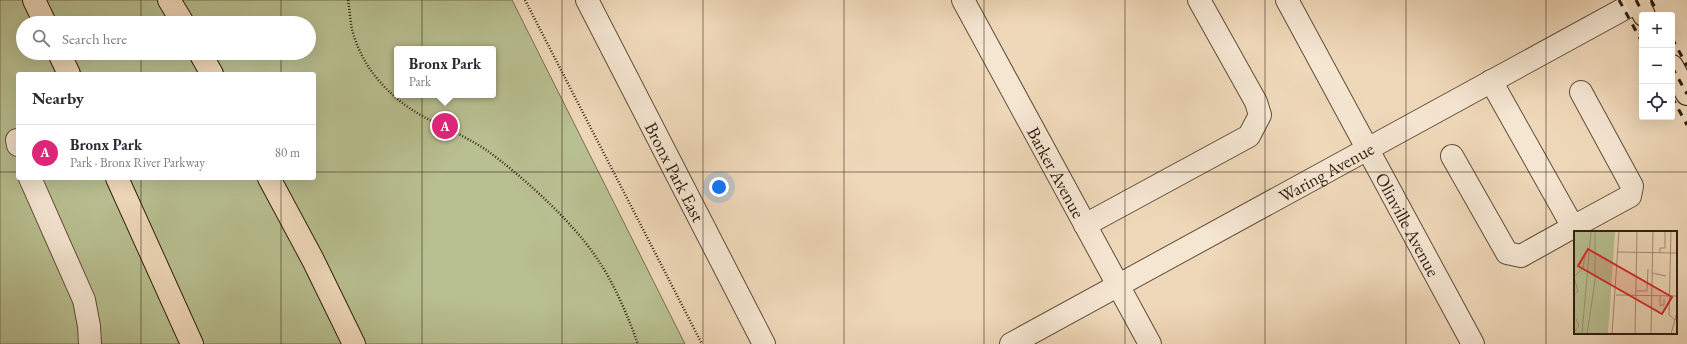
<!DOCTYPE html>
<meta charset="utf-8">
<style>
:root{--surface:#fff;--page:#f2f2f3;--text:#2b2b33;--muted:#7c7c81;--line:#e1e1e2;--accent:#db2777}
body{margin:0;font-family:"EB Garamond",serif;background:var(--page);color:var(--text)}
.controls{position:absolute;right:12px;top:12px;display:grid;overflow:hidden;border-radius:4px;box-shadow:0 4px 16px #0002}
.controls button{width:36px;height:36px;display:grid;place-items:center;padding:0;border:0;border-bottom:1px solid var(--line);background:var(--surface);color:var(--text);font:20px sans-serif}
.you{position:absolute;left:719px;top:187px;width:14px;height:14px;margin:-10px;border:3px solid #fff;border-radius:50%;background:#1a73e8;box-shadow:0 0 0 6px #1a73e833}
.badge{display:grid;place-items:center;width:26px;height:26px;border-radius:50%;background:var(--accent);color:#fff;font-size:13px;font-weight:700}
.pin{position:absolute;translate:-50% -50%;border:2px solid #fff;box-shadow:0 1px 4px #0006}
.popup{position:absolute;left:394px;top:46px;width:102px;height:52px;box-sizing:border-box;display:grid;place-content:center;border-radius:4px;background:var(--surface);filter:drop-shadow(0 1px 3px #0005);font-size:13px;white-space:nowrap;color:var(--muted)}
.popup b{font-size:15px;color:var(--text)}
.popup::after{content:'';position:absolute;left:50%;top:100%;margin-left:-8px;border:8px solid transparent;border-top-color:var(--surface)}
.list{margin:0;padding:0;list-style:none}
h2{display:flex;justify-content:space-between;align-items:center;height:52px;margin:0;padding:0 16px;font-size:17px}
h2 small{font-size:13px;font-weight:400;color:var(--muted)}
.list li{display:grid;grid-template-columns:26px 1fr auto;gap:12px;align-items:center;box-sizing:border-box;height:56px;padding:0 16px;border-top:1px solid var(--line)}
.list b{display:block;font-size:15px;white-space:nowrap}
.list p{margin:0;font-size:13px;white-space:nowrap;color:var(--muted)}
.list em{font-size:13px;font-style:normal;color:var(--muted)}
.icon{flex:none;width:22px;height:22px;fill:none;stroke:currentColor;stroke-width:2;stroke-linecap:round;stroke-linejoin:round}
.map{position:relative;flex:none;width:1687px;height:344px;overflow:hidden}
.search{position:absolute;background:var(--surface);box-shadow:0 4px 16px #0002;left:16px;top:16px;width:300px;height:44px;display:flex;align-items:center;gap:10px;box-sizing:border-box;padding:0 14px;border-radius:22px;color:var(--muted);font-size:15px}
.panel{position:absolute;background:var(--surface);box-shadow:0 4px 16px #0002;left:16px;top:72px;width:300px;height:108px;border-radius:4px}
.map>svg:first-child{display:block}
.green{fill:#b8bf90;stroke:#747050;fill-rule:evenodd}
.lines{fill:none;stroke-linecap:round;stroke-linejoin:round}
.minor-casing{stroke:#604e3b;stroke-width:24}
.major-casing{stroke:#312011;stroke-width:24}
.highway-casing{stroke:#312011;stroke-width:24}
.path{stroke:#312011;stroke-width:2.5;stroke-dasharray:1 2;stroke-linecap:butt}
.minor{stroke:#f5e6d2;stroke-width:22}
.major{stroke:#efd8b9;stroke-width:22}
.highway{stroke:#efd8b9;stroke-width:22}
.rail{stroke:#312011;stroke-width:3;stroke-dasharray:7 7;stroke-linecap:butt}
.grid{fill:none;stroke:#312011;stroke-width:1;stroke-opacity:0.55}
.labels{text-anchor:middle;dominant-baseline:central;stroke-width:3;stroke-linejoin:round;paint-order:stroke}
.street-label{font-size:18px;fill:#312011;stroke:#f5e6d2}
.inset-road{fill:none;stroke:#a38e76;stroke-width:1}
.view{fill:#d62828;fill-opacity:0.15;stroke:#d62828;stroke-width:2}
.inset-edge{fill:none;stroke:#312011;stroke-width:2}
</style>
<div class="map">
<svg width="1687" height="344" viewBox="0 0 1687 344">
<rect width="100%" height="100%" fill="#efd8b9"/>
<filter id="stains"><feTurbulence type="fractalNoise" baseFrequency=".005" numOctaves="4"/><feColorMatrix values="0 0 0 0 .2 0 0 0 0 .09 0 0 0 0 .02 0 0 0 .5 -.17"/></filter>
<radialGradient id="worn" r=".72"><stop offset=".6" stop-color="#630" stop-opacity="0"/><stop offset="1" stop-color="#630" stop-opacity=".3"/></radialGradient>
<path class="green" d="M0 0H512L685 344H0ZM23 23H309V53H23ZM397 49H493V95H397ZM18 74H314V178H18Z"/>
<g class="lines">
<defs>
<g id="minor">
<path id="s1" d="M587 0 764 344"/>
<path id="s2" d="M963 0 1150 344"/>
<path id="s3" d="M1287 0 1473 344"/>
<path d="M1491 81 1573 227 1630 196 1632 186 1581 92"/>
<path d="M17 140 18 145"/>
<path d="M1452 156 1507 253 1521 256 1573 227"/>
<path d="M30 178 84 300 89 326 90 344"/>
<path d="M1085 225 1249 136 1260 115 1256 102 1199 0"/>
<path id="s4" d="M1011 344 1640 0"/>
</g>
<g id="major">
<path d="M1636 0 1644 15"/>
<path d="M1672 66 1687 94"/>
</g>
<g id="highway">
<path d="M34 0 45 23"/>
<path d="M169 0 183 23"/>
<path d="M59 53 69 74"/>
<path d="M200 53 212 74"/>
<path d="M117 178 192 344"/>
<path d="M269 178 313 260 354 344"/>
</g>
</defs>
<use href="#minor" class="minor-casing"/>
<use href="#major" class="major-casing"/>
<use href="#highway" class="highway-casing"/>
<g class="path">
<path d="M348 0C350 11 350 23 353 33 364 71 392 100 426 118 446 128 466 137 485 149 521 175 571 220 596 257 614 283 627 314 638 344"/>
<path d="M525 0 702 344"/>
</g>
<use href="#minor" class="minor"/>
<use href="#major" class="major"/>
<use href="#highway" class="highway"/>
<g class="rail">
<path d="M1619 0 1642 42"/>
<path d="M1636 0 1644 15"/>
<path d="M1651 0 1659 15"/>
<path d="M1672 38 1687 66"/>
<path d="M1672 67 1687 94"/>
<path d="M1672 97 1687 125"/>
</g>
</g>
<path class="grid" d="M141 0V23M281 0V23M422 0V344M562 0V344M703 0V344M844 0V344M984 0V344M1125 0V344M1265 0V344M1406 0V344M1546 0V344M141 53V74M281 53V74M0 172H18M314 172H1687M141 178V344M281 178V344"/>
<g class="labels">
<g class="street-label">
<text stroke="none"><textPath href="#s1" startOffset="193">Bronx Park East</textPath></text>
<text stroke="none"><textPath href="#s2" startOffset="196">Barker Avenue</textPath></text>
<text stroke="none"><textPath href="#s4" startOffset="359">Waring Avenue</textPath></text>
<text stroke="none"><textPath href="#s3" startOffset="255">Olinville Avenue</textPath></text>
</g>
</g>
<g transform="translate(1574 231)">
<rect width="103" height="103" fill="#efd8b9"/>
<path d="M0 0H41L34 103H0Z" fill="#b8bf90"/>
<path class="inset-road" d="M97 0 95 84 101 89M44 21 103 22M86 22V17H91V0M78 42 92 45M62 60H73L74 38M0 64 4 60 0 46 9 37 11 25M42 64 103 65M86 65V74H90V68M0 101 5 95 2 88M8 103 17 0M13 103 21 50V0M38 103 45 0M61 103 63 0M77 103 79 0M97 103 103 81"/>
<path class="view" d="M14 18 98 66 88 83 4 35Z"/>
<rect width="103" height="103" class="inset-edge"/>
</g>
<rect width="100%" height="100%" filter="url(#stains)"/>
<rect width="100%" height="100%" fill="url(#worn)"/>
</svg>
<div class="controls">
<button>+</button>
<button>−</button>
<button><svg class="icon" aria-label="locate" viewBox="0 0 24 24"><circle cx="12" cy="12" r="6"/><path d="M12 2v4M12 18v4M2 12h4M18 12h4"/></svg></button>
</div>
<div class="you"></div>
<div class="pin badge" style="left:445px;top:126px">A</div>
<div class="popup"><b>Bronx Park</b>Park</div>
<div class="search"><svg class="icon" aria-label="search" viewBox="0 0 24 24"><circle cx="10" cy="10" r="6"/><path d="M15 15l6 6"/></svg>Search here</div>
<section class="panel">
<h2>Nearby<small></small></h2>
<ul class="list">
<li><span class="badge">A</span><div><b>Bronx Park</b><p>Park · Bronx River Parkway</p></div><em>80 m</em></li>
</ul>
</section>
</div>
